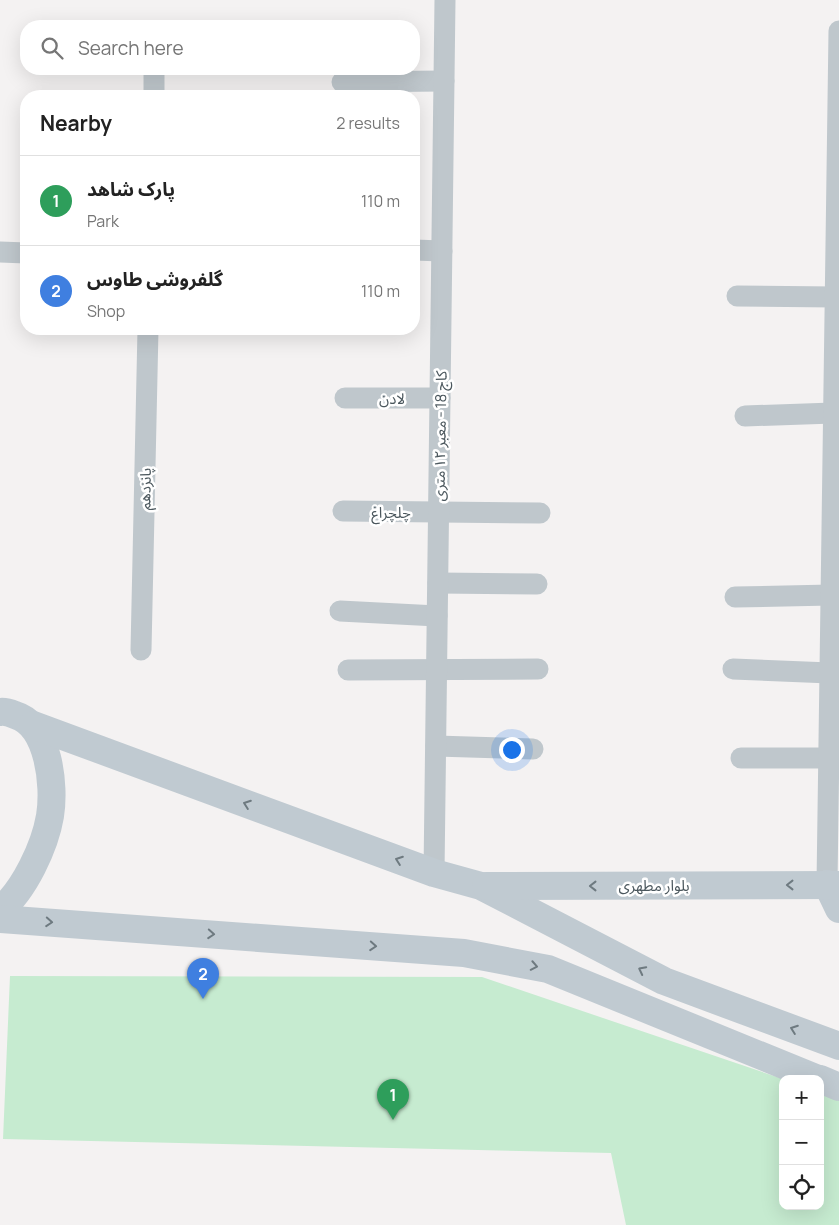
<!DOCTYPE html>
<meta charset="utf-8">
<style>
:root{--surface:#fff;--page:#f6f6f6;--text:#222;--muted:#767676;--line:#e0e0e0;--accent:#b45309}
body{margin:0;font-family:Manrope,"Noto Sans Arabic",sans-serif;background:var(--page);color:var(--text)}
.controls{position:absolute;right:15px;bottom:15px;display:grid;overflow:hidden;border-radius:10px;box-shadow:0 5px 20px #0002}
.controls button{width:45px;height:45px;display:grid;place-items:center;padding:0;border:0;border-bottom:1px solid var(--line);background:var(--surface);color:var(--text);font:25px sans-serif}
.you{position:absolute;left:511px;top:749px;width:18px;height:18px;margin:-12px;border:4px solid #fff;border-radius:50%;background:#1a73e8;box-shadow:0 0 0 8px #1a73e833}
.badge{display:grid;place-items:center;width:32px;height:32px;border-radius:50%;background:var(--accent);color:#fff;font-size:16px;font-weight:700}
.pin{position:absolute;translate:-50% -41px;filter:drop-shadow(0 1px 2px #0008)}
.pin::after{content:'';position:absolute;top:26px;width:18px;height:15px;background:inherit;clip-path:polygon(0 0,100% 0,50% 100%)}
.list{margin:0;padding:0;list-style:none}
h2{display:flex;justify-content:space-between;align-items:center;height:65px;margin:0;padding:0 20px;font-size:21px}
h2 small{font-size:16px;font-weight:400;color:var(--muted)}
.list li{display:grid;grid-template-columns:32px 1fr auto;gap:15px;align-items:center;box-sizing:border-box;height:90px;padding:0 20px;border-top:1px solid var(--line)}
.list b{display:block;font-size:19px;white-space:nowrap}
.list p{margin:0;font-size:16px;white-space:nowrap;color:var(--muted)}
.list em{font-size:16px;font-style:normal;color:var(--muted)}
.icon{flex:none;width:28px;height:28px;fill:none;stroke:currentColor;stroke-width:2;stroke-linecap:round;stroke-linejoin:round}
.map{position:relative;flex:none;width:839px;height:1225px;overflow:hidden}
.search{position:absolute;background:var(--surface);box-shadow:0 5px 20px #0002;left:20px;top:20px;width:400px;height:55px;display:flex;align-items:center;gap:12px;box-sizing:border-box;padding:0 18px;border-radius:20px;color:var(--muted);font-size:19px}
.panel{position:absolute;background:var(--surface);box-shadow:0 5px 20px #0002;left:20px;top:90px;width:400px;height:245px;border-radius:20px}
.map>svg:first-child{display:block}
.green{fill:#c6ebd0}
.lines{fill:none;stroke-linecap:round;stroke-linejoin:round}
.street{stroke:#bfc7cc;stroke-width:21}
.secondary{stroke:#c0cad1;stroke-width:28}
.oneway{stroke:#6e7a80}
.labels{text-anchor:middle;dominant-baseline:central;stroke-width:5;stroke-linejoin:round;paint-order:stroke}
.street-label{font-size:15px;fill:#4b575d;stroke:#fff}
</style>
<div class="map">
<svg width="839" height="1225" viewBox="0 0 839 1225">
<rect width="100%" height="100%" fill="#f4f2f2"/>
<path class="green" d="M10 976 482 977 783 1079V1206H820V1092L839 1100V1225H626L611 1153 3 1139Z"/>
<g class="lines">
<g class="street">
<path d="M342 82 444 81"/>
<path d="M154 96V69"/>
<path d="M414 250 442 251"/>
<path d="M0 252 26 253"/>
<path d="M737 296 835 297"/>
<path d="M345 398H440"/>
<path d="M745 416 833 413"/>
<path d="M343 511 540 513"/>
<path d="M438 583 537 584"/>
<path d="M735 597 831 595"/>
<path d="M340 611 437 616"/>
<path d="M141 650 148 329"/>
<path d="M733 669 830 673"/>
<path d="M348 670 538 669"/>
<path d="M436 746 533 749"/>
<path d="M741 758H839"/>
<path d="M434 873 445 0"/>
<path d="M827 884 839 31"/>
</g>
<g class="secondary">
<path d="M0 712C5 711 10 713 15 715 49 725 55 786 50 816 45 846 24 891 0 910"/>
<path d="M33 725 434 873 481 886 664 981 839 1046"/>
<path d="M827 884 839 909"/>
<path d="M486 886 839 885"/>
<path d="M0 919 464 953 548 969 818 1079"/>
<path d="M820 1079 839 1087"/>
</g>
</g>
<defs><path id="oneway-chevron" d="M-2-3.5L2.5 0L-2 3.5" fill="none" stroke-width="1.6" stroke-linecap="round" stroke-linejoin="round" transform="scale(1.25)"/></defs>
<g class="oneway">
<use href="#oneway-chevron" transform="translate(247 804) rotate(-160)"/>
<use href="#oneway-chevron" transform="translate(399 860) rotate(-160)"/>
<use href="#oneway-chevron" transform="translate(790 885) rotate(180)"/>
<use href="#oneway-chevron" transform="translate(593 886) rotate(180)"/>
<use href="#oneway-chevron" transform="translate(49 922) rotate(4)"/>
<use href="#oneway-chevron" transform="translate(211 934) rotate(4)"/>
<use href="#oneway-chevron" transform="translate(373 946) rotate(4)"/>
<use href="#oneway-chevron" transform="translate(534 966) rotate(11)"/>
<use href="#oneway-chevron" transform="translate(642 970) rotate(-153)"/>
<use href="#oneway-chevron" transform="translate(794 1029) rotate(-160)"/>
</g>
<g class="labels">
<g class="street-label">
<text x="392" y="398">لادن</text>
<text transform="translate(440 436) rotate(-89)">کاج 18 - معبر ۱۲ متری</text>
<text transform="translate(145 489) rotate(-89)">پانزدهم</text>
<text x="391" y="512">چلچراغ</text>
<text x="654" y="885">بلوار مطهری</text>
</g>
</g>
</svg>
<div class="controls">
<button>+</button>
<button>−</button>
<button><svg class="icon" aria-label="locate" viewBox="0 0 24 24"><circle cx="12" cy="12" r="6"/><path d="M12 2v4M12 18v4M2 12h4M18 12h4"/></svg></button>
</div>
<div class="you"></div>
<div class="pin badge" style="left:393px;top:1120px;background:#2e9e5b">1</div>
<div class="pin badge" style="left:203px;top:999px;background:#3f7fe0">2</div>
<div class="search"><svg class="icon" aria-label="search" viewBox="0 0 24 24"><circle cx="10" cy="10" r="6"/><path d="M15 15l6 6"/></svg>Search here</div>
<section class="panel">
<h2>Nearby<small>2 results</small></h2>
<ul class="list">
<li><span class="badge" style="background:#2e9e5b">1</span><div><b>پارک شاهد</b><p>Park</p></div><em>110 m</em></li>
<li><span class="badge" style="background:#3f7fe0">2</span><div><b>گلفروشی طاوس</b><p>Shop</p></div><em>110 m</em></li>
</ul>
</section>
</div>
